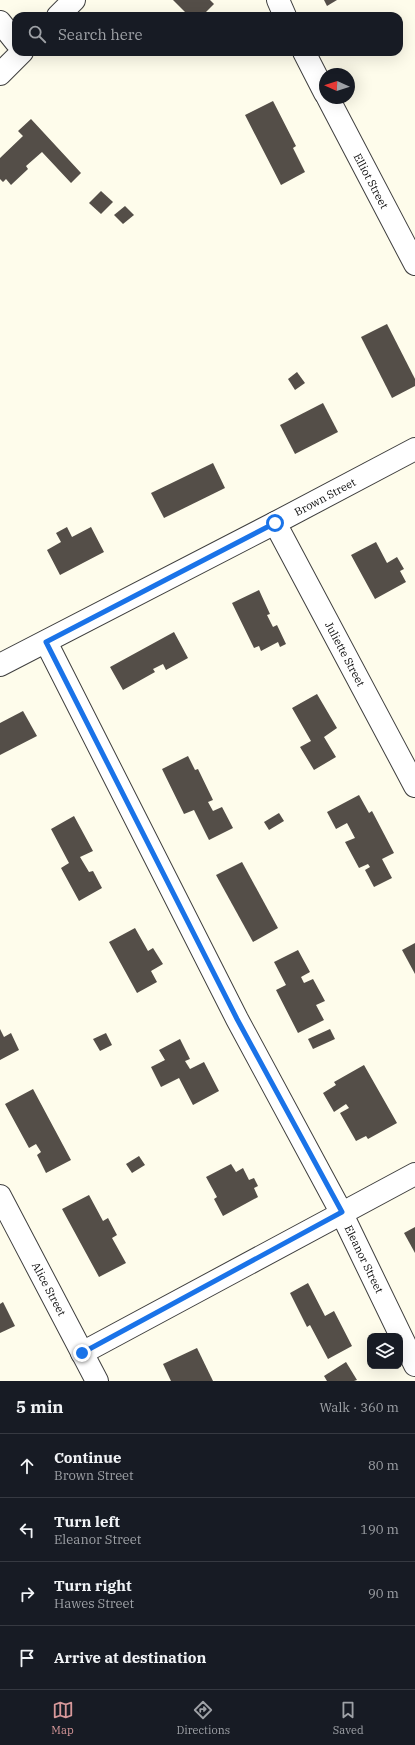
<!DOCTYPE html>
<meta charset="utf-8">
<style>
:root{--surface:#171b24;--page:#20242c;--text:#f1f3f6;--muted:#9ea1a6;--line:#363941;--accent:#d7989a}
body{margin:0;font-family:"IBM Plex Serif",serif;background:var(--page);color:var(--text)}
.controls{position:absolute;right:12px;bottom:12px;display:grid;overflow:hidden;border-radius:8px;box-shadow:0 4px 16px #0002}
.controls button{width:36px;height:36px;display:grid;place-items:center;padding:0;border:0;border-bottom:1px solid var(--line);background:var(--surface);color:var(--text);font:20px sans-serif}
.compass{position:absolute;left:319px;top:68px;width:36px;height:36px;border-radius:50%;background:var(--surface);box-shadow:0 4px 16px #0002;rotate:273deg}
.stop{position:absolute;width:12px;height:12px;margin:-9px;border:3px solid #1a73e8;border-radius:50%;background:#fff}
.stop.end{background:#1a73e8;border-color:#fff;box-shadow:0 1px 4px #0008}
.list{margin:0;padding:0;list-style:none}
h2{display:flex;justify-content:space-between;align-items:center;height:52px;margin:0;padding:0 16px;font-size:17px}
h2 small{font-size:13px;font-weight:400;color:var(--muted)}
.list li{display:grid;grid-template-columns:26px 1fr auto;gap:12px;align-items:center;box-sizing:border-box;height:64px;padding:0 16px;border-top:1px solid var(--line)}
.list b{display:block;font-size:15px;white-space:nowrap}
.list p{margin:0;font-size:13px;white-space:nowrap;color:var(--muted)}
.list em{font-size:13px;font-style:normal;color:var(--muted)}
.icon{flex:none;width:22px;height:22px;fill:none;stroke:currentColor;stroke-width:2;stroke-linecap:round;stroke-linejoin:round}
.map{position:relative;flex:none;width:415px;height:1381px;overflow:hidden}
.search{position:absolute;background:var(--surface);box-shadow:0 4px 16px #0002;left:12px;right:12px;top:12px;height:44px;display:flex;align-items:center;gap:10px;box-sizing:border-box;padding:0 14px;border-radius:12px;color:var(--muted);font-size:15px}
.sheet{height:308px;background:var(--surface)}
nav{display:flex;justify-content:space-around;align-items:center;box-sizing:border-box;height:56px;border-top:1px solid var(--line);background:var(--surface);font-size:11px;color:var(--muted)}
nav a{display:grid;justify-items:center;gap:2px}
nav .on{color:var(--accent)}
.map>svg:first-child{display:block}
.building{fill:#544e48}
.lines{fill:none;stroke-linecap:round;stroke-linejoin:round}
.minor-casing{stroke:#3f3f3f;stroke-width:24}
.tertiary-casing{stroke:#3f3f3f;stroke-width:24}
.minor{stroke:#fff;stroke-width:22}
.tertiary{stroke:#fff;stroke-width:22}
.route{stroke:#1a73e8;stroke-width:5}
.labels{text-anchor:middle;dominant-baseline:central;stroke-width:4;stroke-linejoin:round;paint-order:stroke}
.street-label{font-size:11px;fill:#0c0c0c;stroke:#fff}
</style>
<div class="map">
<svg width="415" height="1381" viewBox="0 0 415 1381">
<rect width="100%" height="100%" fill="#fefceb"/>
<g class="building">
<path d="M173 0H210L214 4 202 16H189Z"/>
<path d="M324 0H337L327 6Z"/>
<path d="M273 101 296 146 293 148 305 172 281 185 245 115Z"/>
<path d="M31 119 81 173 71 183 42 152 26 166 28 169 11 185 6 179 3 182 0 179V158L23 136 18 131Z"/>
<path d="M101 191 113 202 101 214 89 203Z"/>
<path d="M125 206 134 215 123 224 114 215Z"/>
<path d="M387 324 415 379V386L392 398 361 337Z"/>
<path d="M297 372 305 383 295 390 288 379Z"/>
<path d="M323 403 338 432 295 454 280 425Z"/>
<path d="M213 463 225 488 164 518 151 493Z"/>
<path d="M67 527 72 537 91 527 104 552 60 575 47 550 61 542 56 533Z"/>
<path d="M376 542 387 563 397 557 404 569 400 571 406 582 375 599 351 555Z"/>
<path d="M259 590 270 614 267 615 273 627 277 625 286 644 280 647 278 642 261 651 259 646 254 648 232 603Z"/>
<path d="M174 632 188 658 166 670 163 664 153 669 155 672 123 690 110 667Z"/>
<path d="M317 694 337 728 324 737 336 757 314 770 300 747 311 741 292 708Z"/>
<path d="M23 711 37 736 0 755V723Z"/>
<path d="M188 756 195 770 198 769 213 800 208 802 213 811 222 807 233 828 209 840 194 810 184 814 162 769Z"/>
<path d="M359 795 369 813 372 811 394 853 382 859 392 878 374 887 365 870 370 867 368 864 359 868 345 842 355 838 347 823 336 829 327 812Z"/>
<path d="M279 813 284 821 269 830 264 822Z"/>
<path d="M74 816 93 851 80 857 89 872 93 871 102 888 79 901 61 868 69 863 51 829Z"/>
<path d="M242 862 278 928 253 942 216 875Z"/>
<path d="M135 928 148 951 153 948 163 964 151 971 157 982 137 993 109 942Z"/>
<path d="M415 943V974L402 950Z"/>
<path d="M298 950 310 972 301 977 304 983 313 979 325 1001 316 1005 324 1020 298 1033 276 990 286 985 274 962Z"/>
<path d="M0 1029 4 1037 11 1033 19 1050 0 1060Z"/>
<path d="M330 1029 335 1039 313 1049 308 1039Z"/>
<path d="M106 1033 112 1045 100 1051 93 1039Z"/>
<path d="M180 1039 190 1059 185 1061 190 1069 204 1062 219 1091 193 1105 179 1078 161 1087 151 1067 165 1060 159 1050Z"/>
<path d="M364 1065 397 1123 368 1139 366 1136 356 1141 340 1113 349 1108 346 1104 334 1112 323 1093 336 1085 334 1082Z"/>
<path d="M33 1089 71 1160 46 1173 37 1155 41 1152 36 1144 29 1148 5 1104Z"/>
<path d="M139 1156 145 1165 132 1173 126 1164Z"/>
<path d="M231 1164 236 1172 243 1168 249 1180 254 1178 258 1186 254 1188 258 1197 223 1216 214 1199 217 1197 206 1177Z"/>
<path d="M89 1195 103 1221 108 1218 117 1235 112 1238 126 1263 99 1277 62 1209Z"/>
<path d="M415 1227V1253L404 1233Z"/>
<path d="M308 1283 325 1316 334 1311 352 1346 328 1359 310 1325 307 1327 290 1293Z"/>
<path d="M3 1302 15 1326 0 1333V1304Z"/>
<path d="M197 1348 213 1381H171L163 1364Z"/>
<path d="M346 1362 357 1380 354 1381H327L324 1376Z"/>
</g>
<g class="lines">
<defs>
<g id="minor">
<path d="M278 0 285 16"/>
<path d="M0 22 16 42"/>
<path d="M304 52 325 93"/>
<path d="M328 98 415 264"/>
<path d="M275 523 415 786"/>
<path d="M46 642 237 1019 341 1212 415 1365"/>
<path d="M0 665 275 523 415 449"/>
<path d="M0 1196 97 1381"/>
<path d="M82 1353 415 1174"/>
</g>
<g id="tertiary">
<path d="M58 16 74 0"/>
<path d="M0 74 22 52"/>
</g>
</defs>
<use href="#minor" class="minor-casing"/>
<use href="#tertiary" class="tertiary-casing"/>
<use href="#minor" class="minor"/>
<use href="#tertiary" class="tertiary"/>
</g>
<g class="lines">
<path class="route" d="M82 1353 342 1212 237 1019 46 642 275 523"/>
</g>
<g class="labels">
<g class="street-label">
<text transform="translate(371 181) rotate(62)">Elliot Street</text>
<text transform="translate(325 497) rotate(-28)">Brown Street</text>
<text transform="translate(345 654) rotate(62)">Juliette Street</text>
<text transform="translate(364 1259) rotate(64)">Eleanor Street</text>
<text transform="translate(49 1289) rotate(62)">Alice Street</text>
</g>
</g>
</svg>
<div class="controls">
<button><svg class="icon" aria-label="layers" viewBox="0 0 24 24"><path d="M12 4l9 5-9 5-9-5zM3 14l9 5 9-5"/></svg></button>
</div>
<svg class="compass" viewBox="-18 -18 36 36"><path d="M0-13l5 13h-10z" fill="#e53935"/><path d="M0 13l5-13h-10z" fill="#9ea1a6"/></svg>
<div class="stop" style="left:275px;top:523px"></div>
<div class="stop end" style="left:82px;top:1353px"></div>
<div class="search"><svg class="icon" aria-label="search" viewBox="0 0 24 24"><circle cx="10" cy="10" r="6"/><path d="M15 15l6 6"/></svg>Search here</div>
</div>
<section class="sheet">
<h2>5 min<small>Walk · 360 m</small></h2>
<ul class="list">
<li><svg class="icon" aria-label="ahead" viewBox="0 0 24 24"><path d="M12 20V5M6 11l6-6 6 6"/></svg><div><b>Continue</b><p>Brown Street</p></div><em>80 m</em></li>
<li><svg class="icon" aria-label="left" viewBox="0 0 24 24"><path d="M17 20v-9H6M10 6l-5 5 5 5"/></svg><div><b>Turn left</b><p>Eleanor Street</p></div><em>190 m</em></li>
<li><svg class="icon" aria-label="right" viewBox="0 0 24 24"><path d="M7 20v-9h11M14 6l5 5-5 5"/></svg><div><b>Turn right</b><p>Hawes Street</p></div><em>90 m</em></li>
<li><svg class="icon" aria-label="arrive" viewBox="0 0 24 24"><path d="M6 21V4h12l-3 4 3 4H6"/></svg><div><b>Arrive at destination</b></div></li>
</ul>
</section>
<nav>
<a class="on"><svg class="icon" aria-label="map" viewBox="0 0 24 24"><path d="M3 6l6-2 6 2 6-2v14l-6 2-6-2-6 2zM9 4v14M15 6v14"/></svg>Map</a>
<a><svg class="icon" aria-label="directions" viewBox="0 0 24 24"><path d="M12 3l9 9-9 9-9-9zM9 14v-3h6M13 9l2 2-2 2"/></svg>Directions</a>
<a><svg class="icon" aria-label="saved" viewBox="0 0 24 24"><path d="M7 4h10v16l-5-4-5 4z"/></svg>Saved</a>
</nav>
